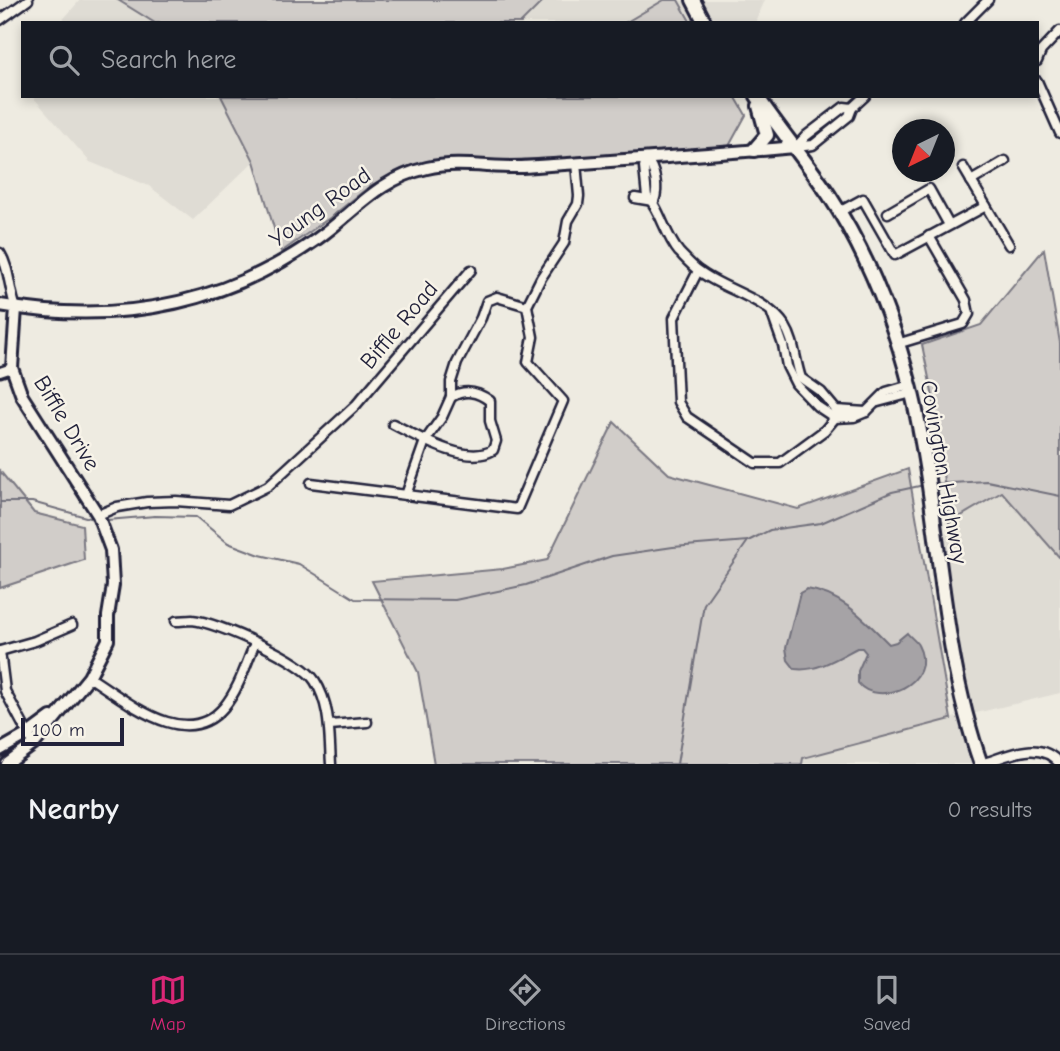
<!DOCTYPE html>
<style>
:root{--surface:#171b24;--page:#20242c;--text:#f1f3f6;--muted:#9ea1a6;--line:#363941;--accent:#db2777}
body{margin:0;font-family:"Comic Neue",sans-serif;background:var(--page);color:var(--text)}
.compass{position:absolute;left:892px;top:119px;width:63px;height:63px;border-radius:50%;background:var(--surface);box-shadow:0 4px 10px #0003;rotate:223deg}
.scale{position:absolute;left:21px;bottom:18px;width:103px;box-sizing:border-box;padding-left:7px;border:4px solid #22223b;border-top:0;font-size:19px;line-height:24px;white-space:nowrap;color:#22223b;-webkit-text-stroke:5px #f7f3e8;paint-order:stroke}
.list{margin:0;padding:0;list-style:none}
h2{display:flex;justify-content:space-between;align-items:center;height:91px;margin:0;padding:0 28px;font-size:30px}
h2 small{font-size:23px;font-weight:400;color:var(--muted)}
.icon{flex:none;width:38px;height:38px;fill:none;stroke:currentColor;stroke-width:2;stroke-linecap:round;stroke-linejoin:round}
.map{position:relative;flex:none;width:1060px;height:764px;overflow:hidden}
.search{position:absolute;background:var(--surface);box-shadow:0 4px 10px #0003;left:21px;right:21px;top:21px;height:77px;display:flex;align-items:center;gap:18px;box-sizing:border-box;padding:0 24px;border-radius:0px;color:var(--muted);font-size:26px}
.sheet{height:189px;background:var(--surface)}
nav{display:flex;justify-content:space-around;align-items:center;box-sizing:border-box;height:98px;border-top:2px solid var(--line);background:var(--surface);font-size:19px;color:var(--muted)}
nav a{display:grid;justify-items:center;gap:4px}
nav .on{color:var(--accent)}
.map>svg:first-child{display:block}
.built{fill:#dfdcd4}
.green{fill:#d1cdc9;stroke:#7a7882;stroke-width:2}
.water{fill:#a6a3a6;stroke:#716f7b;stroke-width:2}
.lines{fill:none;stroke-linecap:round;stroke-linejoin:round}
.stream{stroke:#716f7b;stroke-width:2}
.street-casing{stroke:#22223b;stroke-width:13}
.secondary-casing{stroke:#22223b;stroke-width:16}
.primary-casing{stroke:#22223b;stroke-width:18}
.street{stroke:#f7f3e8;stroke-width:8}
.secondary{stroke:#f7f3e8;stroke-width:10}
.primary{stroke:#f7f3e8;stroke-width:12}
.labels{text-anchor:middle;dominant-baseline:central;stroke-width:5;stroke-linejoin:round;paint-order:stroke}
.street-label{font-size:23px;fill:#22223b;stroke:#f7f3e8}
</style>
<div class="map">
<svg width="1060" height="764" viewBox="0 0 1060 764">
<rect width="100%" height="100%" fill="#eeebe1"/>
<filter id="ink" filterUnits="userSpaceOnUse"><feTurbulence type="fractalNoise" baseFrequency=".0143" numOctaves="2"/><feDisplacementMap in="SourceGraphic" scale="14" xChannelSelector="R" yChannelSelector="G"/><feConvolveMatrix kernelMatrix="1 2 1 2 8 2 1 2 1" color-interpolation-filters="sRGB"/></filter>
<g filter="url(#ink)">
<g class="built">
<path d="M80 0H118L155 23H60Z"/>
<path d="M544 0H664L625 23H521Z"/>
<path d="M677 0H765L755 23H689Z"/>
<path d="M32 96H221L254 161 193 220 149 186 90 162Z"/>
<path d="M999 492H1002L1060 558V693L972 714 987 764H802L803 758 971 713 959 670 939 555 949 523Z"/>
</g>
<g class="green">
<path d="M118 0H544L521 23H155Z"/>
<path d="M664 0H678L691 23H625Z"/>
<path d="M221 96H735L746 115 729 146 564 158 422 163 371 185 331 217 281 252 254 161Z"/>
<path d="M1044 249 1060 343V558L1002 492 949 523 935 407 922 345 981 325Z"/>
<path d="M614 422 669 474 798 509 908 469 951 719 803 758 802 764H434L418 672 372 581 503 569 547 560Z"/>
<path d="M0 471 34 513 82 525 84 560 0 588Z"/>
</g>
<path class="water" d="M807 589C842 594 865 620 889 644L896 642 907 633C910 637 916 641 918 645 939 684 877 708 858 683V671L866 653 862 648H857C838 658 817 672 795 669L788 660 786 648 800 593Z"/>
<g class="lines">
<g class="stream">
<path d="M933 484 987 481 1060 496"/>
<path d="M0 502H32L93 519"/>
<path d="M107 520 155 516 196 517 228 543 260 555 299 564 355 599 455 600 526 585 612 556 673 547 748 541"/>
<path d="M677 764 704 604 748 541 770 530 821 523 892 492 924 485"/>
</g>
<defs>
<g id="street">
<path d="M0 20 28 0"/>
<path d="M965 23 988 0"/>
<path d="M1037 61 1041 51 1060 31"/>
<path d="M1037 81 1060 133"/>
<path d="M796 147 813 145 849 116 852 108 865 96"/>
<path d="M796 147 806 136 844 107 852 108"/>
<path d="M646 158 644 167 647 197C659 205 665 236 679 252 685 258 692 266 699 271 724 290 768 299 785 326 795 342 795 361 801 378L821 392 836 410 866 412"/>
<path d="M646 158C655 169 659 188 654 201"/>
<path d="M963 167 1009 245"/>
<path d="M971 181 1005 161"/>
<path d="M635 198 653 201"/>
<path d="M839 212 863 199 895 255 986 206"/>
<path d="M888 213 929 189 949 225"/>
<path d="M0 253C10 269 9 290 16 308"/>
<path d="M698 271 674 318 678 402 687 417 755 463H780L825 430 835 418 836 410"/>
<path d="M772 314 783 345 787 366 796 384 817 406 835 418 854 417 866 412 886 392 910 385"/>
<path d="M897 344 963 324 969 314 966 300 929 236"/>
<path d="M0 372 12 368"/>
<path d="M878 402 912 393"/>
<path d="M393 424C418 437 467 466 493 450L496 441 490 421V401C477 391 465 389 451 397"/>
<path d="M311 483 517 509 563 401 528 362 533 337 527 306 541 278 564 243 568 221 578 204 579 196 576 163"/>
<path d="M406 495 425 441 442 417 451 397V382L457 363 481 318 487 301 497 297 527 306"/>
<path d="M98 515 117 507 147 502 176 501 229 505 268 486 356 405 471 270"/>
<path d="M176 621C181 621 187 620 192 620 217 622 302 660 315 681 331 706 329 736 331 764"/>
<path d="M0 651 5 691 30 738"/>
<path d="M0 651 35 641 72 625"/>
<path d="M89 677C126 700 185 753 224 707 239 689 246 664 255 643"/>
<path d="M330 725 367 722"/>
<path d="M981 764C1009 756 1039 738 1060 764"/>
</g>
<g id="secondary">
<path d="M0 305C115 325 221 307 317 239 355 212 378 179 427 168 458 161 490 168 522 167 613 161 705 155 796 147"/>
<path d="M0 750 28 734 51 717"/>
<path d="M7 764 34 744 89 677 108 640V616L113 585 111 550 98 515 22 396 12 368 16 308"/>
</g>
<g id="primary">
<path d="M693 0 705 23"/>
<path d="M757 96C780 130 806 161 829 195 867 253 894 322 911 389 941 513 938 643 981 764"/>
<path d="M754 150 767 135 759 106"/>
</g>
</defs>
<use href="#street" class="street-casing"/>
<use href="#secondary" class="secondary-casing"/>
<use href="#primary" class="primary-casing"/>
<use href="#street" class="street"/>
<use href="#secondary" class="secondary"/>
<use href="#primary" class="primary"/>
</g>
</g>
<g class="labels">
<g class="street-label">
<text transform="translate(320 207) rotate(-36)">Young Road</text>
<text transform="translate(399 325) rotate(-50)">Biffle Road</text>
<text transform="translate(67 423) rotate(59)">Biffle Drive</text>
<text transform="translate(944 472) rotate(80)">Covington Highway</text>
</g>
</g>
</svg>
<svg class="compass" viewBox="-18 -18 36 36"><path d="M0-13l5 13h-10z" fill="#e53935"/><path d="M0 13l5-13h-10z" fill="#9ea1a6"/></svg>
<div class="scale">100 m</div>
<div class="search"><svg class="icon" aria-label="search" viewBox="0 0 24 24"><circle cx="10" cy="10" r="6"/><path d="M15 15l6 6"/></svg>Search here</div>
</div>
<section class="sheet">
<h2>Nearby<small>0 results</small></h2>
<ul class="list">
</ul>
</section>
<nav>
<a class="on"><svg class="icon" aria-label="map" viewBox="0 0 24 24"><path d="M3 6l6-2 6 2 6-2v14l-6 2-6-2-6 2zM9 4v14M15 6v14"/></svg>Map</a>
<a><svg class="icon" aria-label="directions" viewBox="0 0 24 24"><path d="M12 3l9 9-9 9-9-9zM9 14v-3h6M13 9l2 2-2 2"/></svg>Directions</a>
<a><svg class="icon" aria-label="saved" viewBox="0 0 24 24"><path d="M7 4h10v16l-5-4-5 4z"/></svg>Saved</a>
</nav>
